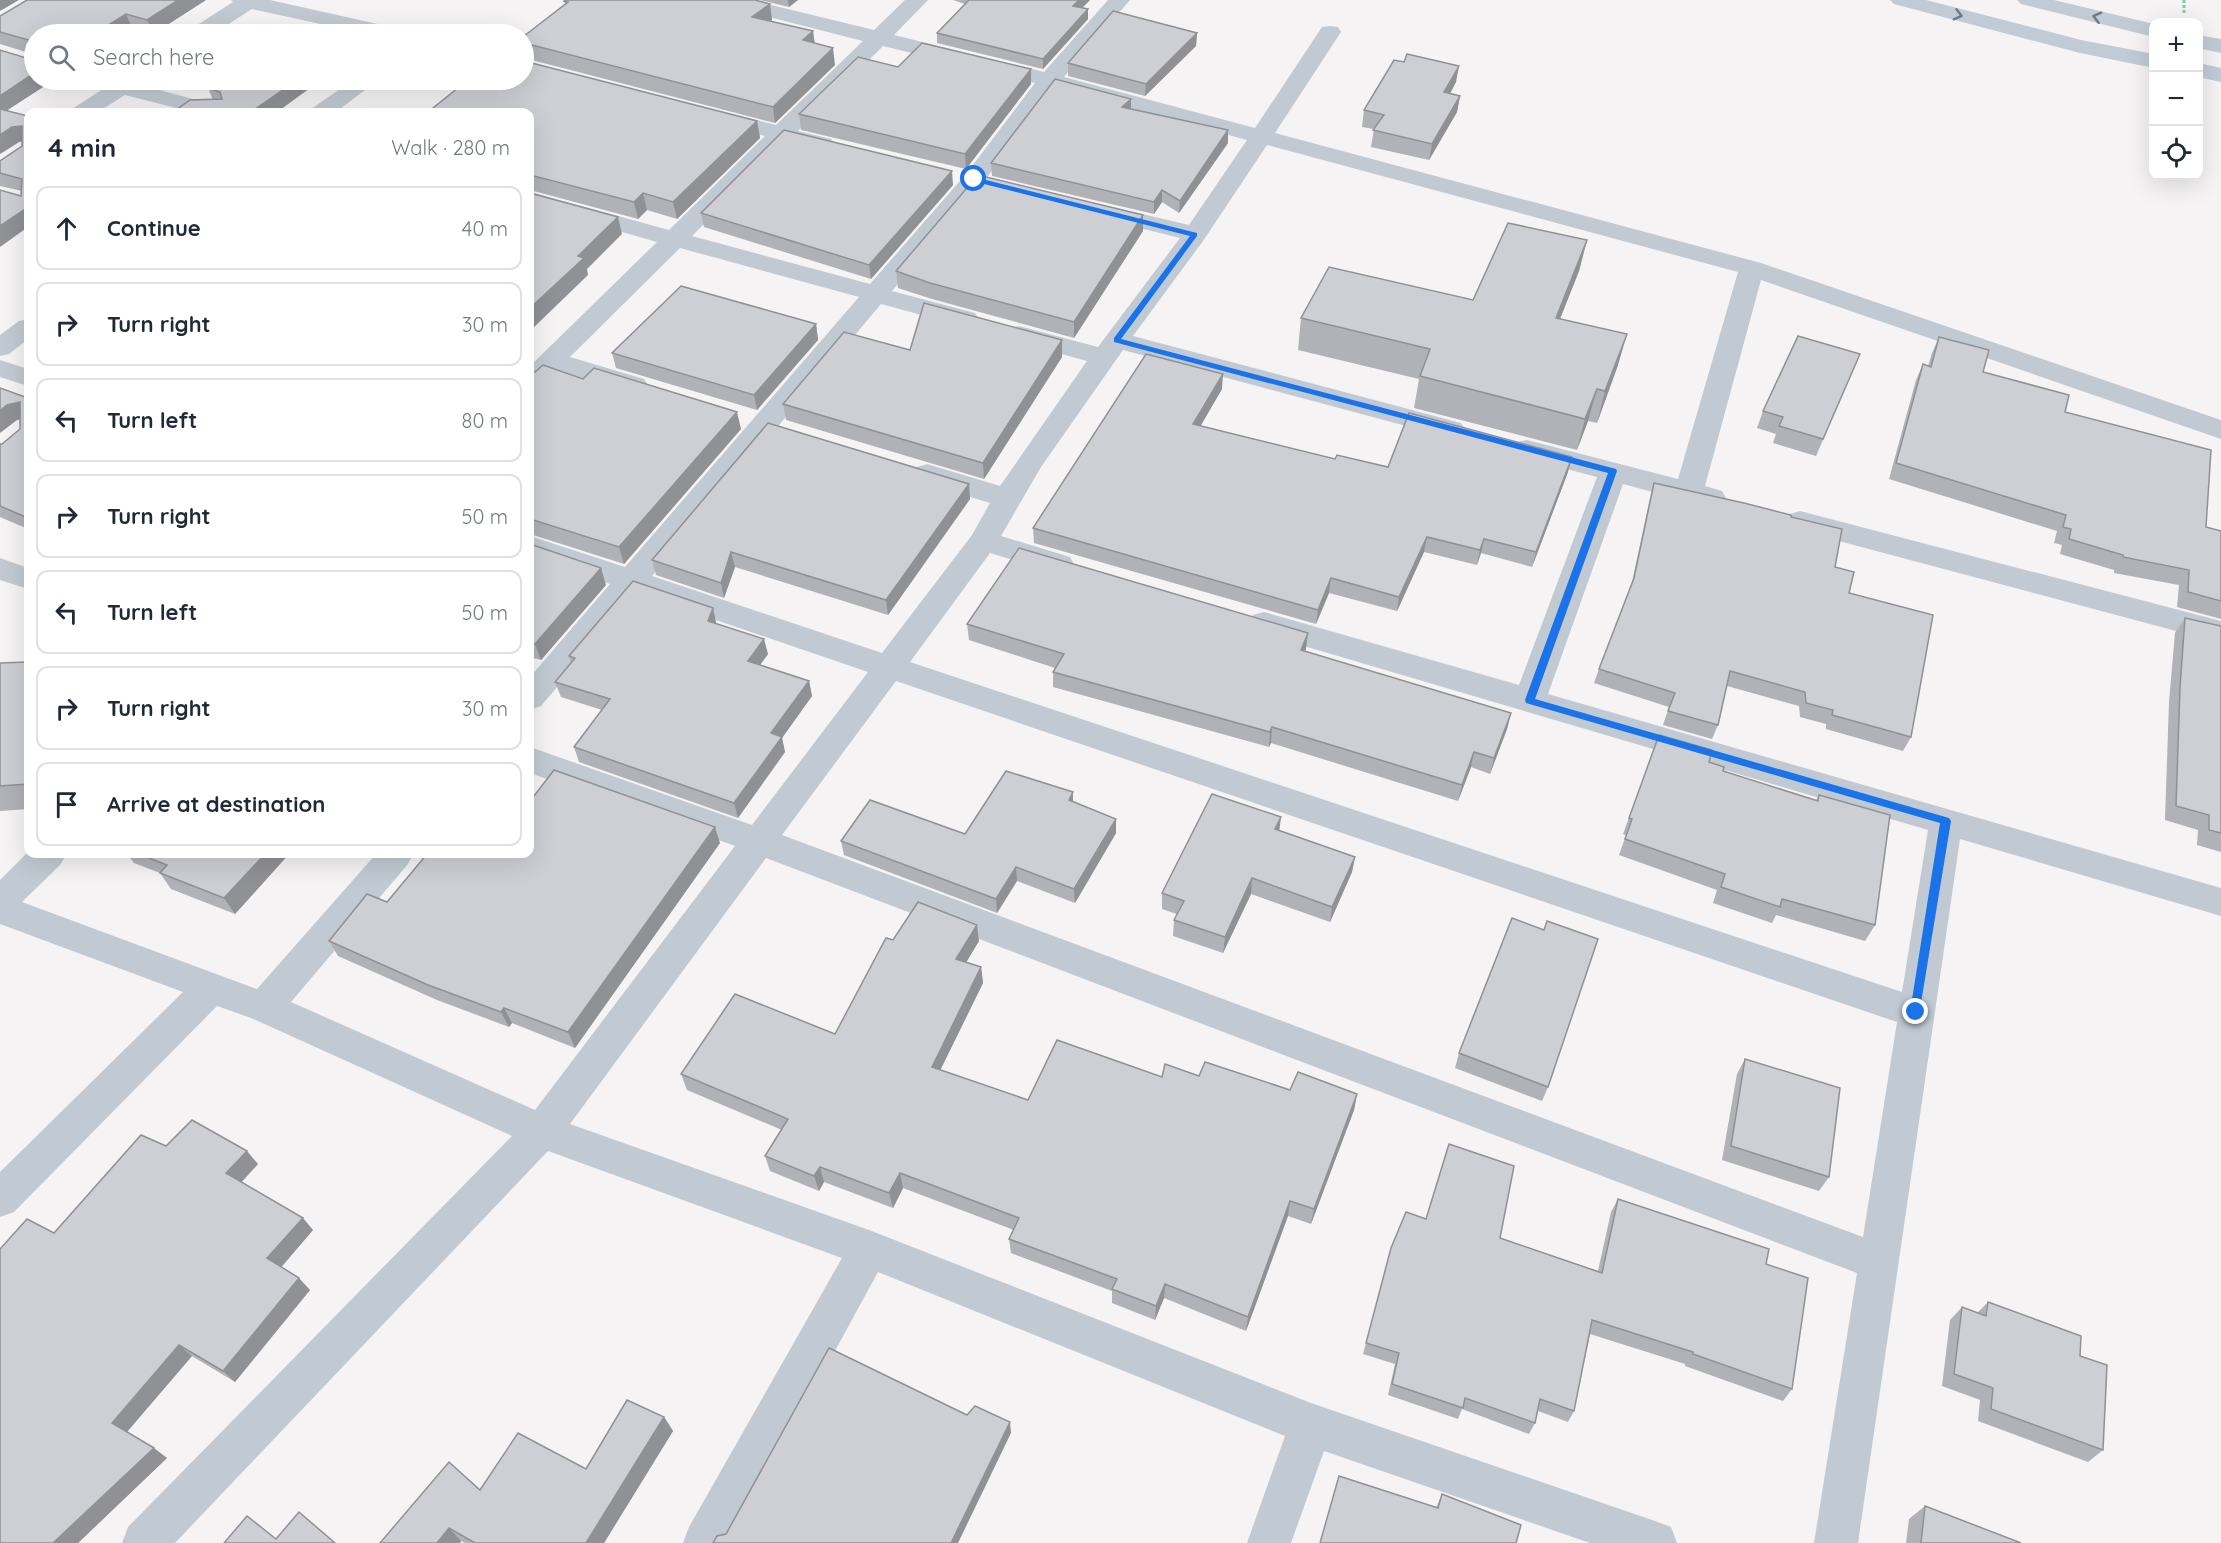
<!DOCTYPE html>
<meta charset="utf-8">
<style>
:root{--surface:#fff;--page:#f6f6f7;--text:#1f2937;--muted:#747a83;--line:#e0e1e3}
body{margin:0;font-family:Quicksand,sans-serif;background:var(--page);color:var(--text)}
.controls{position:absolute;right:18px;top:18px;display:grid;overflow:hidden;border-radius:12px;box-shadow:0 6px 24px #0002}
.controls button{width:54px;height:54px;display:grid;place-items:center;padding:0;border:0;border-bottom:2px solid var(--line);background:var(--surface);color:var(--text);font:30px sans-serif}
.stop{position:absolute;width:18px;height:18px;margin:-14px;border:4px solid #1a73e8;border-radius:50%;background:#fff}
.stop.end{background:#1a73e8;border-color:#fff;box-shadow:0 2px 6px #0008}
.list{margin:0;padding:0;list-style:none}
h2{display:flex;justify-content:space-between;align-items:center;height:78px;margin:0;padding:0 24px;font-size:26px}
h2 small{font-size:20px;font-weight:400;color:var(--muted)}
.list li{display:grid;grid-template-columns:39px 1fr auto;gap:18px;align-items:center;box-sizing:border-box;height:84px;margin:0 12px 12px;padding:0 12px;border:2px solid var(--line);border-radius:12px}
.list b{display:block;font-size:22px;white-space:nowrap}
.list em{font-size:20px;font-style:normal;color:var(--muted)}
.icon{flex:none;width:33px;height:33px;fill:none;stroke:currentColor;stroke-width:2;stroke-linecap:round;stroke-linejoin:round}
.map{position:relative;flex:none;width:2221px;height:1543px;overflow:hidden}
.search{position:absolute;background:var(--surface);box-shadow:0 6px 24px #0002;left:24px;top:24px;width:510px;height:66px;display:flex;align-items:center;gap:15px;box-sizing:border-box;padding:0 21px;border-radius:33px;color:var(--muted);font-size:22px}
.panel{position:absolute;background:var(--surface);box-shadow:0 6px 24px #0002;left:24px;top:108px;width:510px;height:750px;border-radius:12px}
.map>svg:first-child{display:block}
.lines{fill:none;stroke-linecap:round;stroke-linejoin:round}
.path{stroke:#7ad0a6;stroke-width:3;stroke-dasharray:3 2;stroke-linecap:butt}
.street{fill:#c1cad2;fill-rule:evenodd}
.secondary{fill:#c1cbd6;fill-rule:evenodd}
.wall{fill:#b0b2b7}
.shaded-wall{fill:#909195}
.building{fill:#cdcfd5;stroke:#909195;stroke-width:1.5}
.oneway{stroke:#6e7984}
.route{fill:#1a73e8}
</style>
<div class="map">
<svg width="2221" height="1543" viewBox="0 0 2221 1543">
<rect width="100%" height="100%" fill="#f5f3f3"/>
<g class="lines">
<path class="path" d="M2184 0V14"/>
<g class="street">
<path d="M231 0H270L400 29 403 34H366L252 9 213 34H189L191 29 233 2Z"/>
<path d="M714 0H751L874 30 905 0H928L894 35 1044 72 1108 0H1130L1064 77 1255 128 1322 27 1330 26 1338 27 1341 32 1275 133 1761 263 2221 420V439L1761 280 1705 486 1722 491 1726 498 1722 505 1712 508 1623 484 1548 694 2221 888V916L1960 839 1858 1543H1814L1857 1273 766 858 570 1124 869 1230 1311 1403 1655 1521 1671 1527 1677 1543H1590L1324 1451 1291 1543H1247L1285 1436 878 1272 730 1543H683L689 1527 842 1258 548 1151 175 1543H122L128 1527 512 1136 251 1018 217 1006 14 1212 0 1217V1172L183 992 0 924V880L28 852 66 854 61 864 22 902 257 989 376 854H413L408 864 291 1002 535 1110 735 846 530 773V747L752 825 868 672 637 593 541 706 530 710V677L610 584 530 557V536L625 567 859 297 680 248 570 357 644 379 648 385 644 391 634 394 556 370 540 387 530 389V366L657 242 530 206V192L669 230 765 136 707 122 704 117 707 112 715 110 776 125 863 41 718 4ZM883 46 1035 83 966 174 870 284 692 236 786 142 823 151 831 149 835 144 831 139 798 131ZM1054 88 1247 140 1189 225 1100 204 1091 206 1088 211 1091 216 1180 238 1098 347 1019 326 1010 328 1006 334 1010 340 1087 361 1000 486 927 464 917 467 913 474 917 481 990 503 972 535 882 653 652 576 881 304 966 327 975 325 979 319 975 313 892 291 982 184ZM1267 145 1738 272 1678 479 1527 440 1517 442 1513 449 1517 456 1597 477 1519 685 1264 612 1253 615 1249 623 1253 631 1928 830 1902 992 910 662 990 553 1059 574 1070 571 1074 564 1070 557 1001 536 1041 467 1123 350 1451 438 1461 435 1465 429 1461 423 1133 336 1203 241ZM896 681 1897 1022 1863 1237 782 835Z"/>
<path d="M85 80H143L140 85 224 107 227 112H192L125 95 98 112H72L75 107 103 89 88 85Z"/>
<path d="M353 80H378L336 112H311L314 107Z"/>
<path d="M28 319V339L9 354 0 356V335L19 321Z"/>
<path d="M0 360 28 369V386L0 377Z"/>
<path d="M1800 511 2221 621V643L1790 528 1785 521 1790 514Z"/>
<path d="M0 558 28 568V589L0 580Z"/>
</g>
<g class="secondary">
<path d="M1890 0H1926L2081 40 2154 54V68L2080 53 1894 4Z"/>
<path d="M2017 0H2054L2154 24V37L2021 4Z"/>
<path d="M2198 35 2221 39V53L2198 48Z"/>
<path d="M2198 63 2221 68V82L2198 77Z"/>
</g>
</g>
<g class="wall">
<path d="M206 0 153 34 132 28 123 34H34V80L7 111 28 116V227L21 196 22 191 0 186V161L22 146V141L19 142 0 154V50L26 58 29 56V53L0 44V16Z"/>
<path d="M760 0H798L789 7Z"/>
<path d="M953 0H1090L1082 8 1088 9V19L1043 69 937 43V33L965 4Z"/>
<path d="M564 1 770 4 772 20 771 21 813 31 815 44 835 65 775 123 524 58V36L565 4Z"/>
<path d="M1197 33 1196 46 1145 96 1068 76V63Z"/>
<path d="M898 67 1031 84 966 169 801 130 799 114Z"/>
<path d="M219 80H307L310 88 277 112H165L213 100 208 88Z"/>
<path d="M1456 82 1450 94 1460 96 1457 112 1429 160 1371 147 1374 129 1362 127 1364 110Z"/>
<path d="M1131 109 1228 130V143L1179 213 1162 202 1154 214 992 176 991 163Z"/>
<path d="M530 112 757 121 760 138 677 219 647 210 638 219 530 190Z"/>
<path d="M953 185 871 279 704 227 701 213Z"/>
<path d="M1143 215V231L1074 338 932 299 898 288 896 271Z"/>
<path d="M1587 240 1579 271 1560 319 1618 365 1597 423 1588 421 1577 450 1414 408 1419 379 1298 350 1301 318 1473 300Z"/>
<path d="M816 324 818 340 757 410 616 368 612 353Z"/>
<path d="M1939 337 1983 372 2065 412 2206 527 2221 531V619L2177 607 2179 585 2114 573V570L2060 554 2062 545 2054 543 2057 531 1889 479 1916 380 1923 364 1928 366 1932 353Z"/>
<path d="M1062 340V357L984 479 786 420 783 404 910 350Z"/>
<path d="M1860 354 1816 456 1773 443 1776 434 1757 428 1763 411Z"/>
<path d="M530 373 583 379 741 429 624 564 530 534Z"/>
<path d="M1222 389 1200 426 1335 459 1388 467 1568 472 1532 567 1481 553 1477 565 1424 552 1397 611 1329 593 1316 624 1034 543 1033 528Z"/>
<path d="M28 398V529L0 517V444H2L20 429V419L17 420Z"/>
<path d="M1654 483 1791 517 1835 567 1849 593 1911 737 1903 751 1826 729V724L1800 717 1799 706 1727 686 1718 725 1712 739 1663 725 1669 707 1594 683 1599 669 1631 587 1650 498Z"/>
<path d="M969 484 970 499 888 615 735 567 724 598 656 575 652 560Z"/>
<path d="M530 544 606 585 541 660 530 657Z"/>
<path d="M713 608 716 623 768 654 760 665 809 681 812 696 782 738 785 752 738 818 579 762 574 747 602 710 561 697 555 682 571 663 569 656Z"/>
<path d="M2185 618 2221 626V852L2197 845 2198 830 2165 820 2169 702 2175 633Z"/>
<path d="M967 624 1308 633 1305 652 1511 713 1507 729 1490 774 1471 767 1458 801 1271 743 1269 747 1053 687V672L1055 668 969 640Z"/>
<path d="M28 662V809L0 811V663Z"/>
<path d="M1659 735 1709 762 1723 771 1816 800 1819 795 1875 925 1865 941 1776 915 1772 923 1713 903 1717 890 1619 855 1626 835 1623 834Z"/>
<path d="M1073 792V802L1116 833 1075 903 1017 881 997 913 844 855 841 841 965 834Z"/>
<path d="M1279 831 1355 857 1352 872 1330 922 1251 894 1223 953 1173 936 1174 920 1177 914 1162 909V893Z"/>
<path d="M720 843 575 1048 512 1023 509 1027 437 1000 338 956 329 941 387 902Z"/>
<path d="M127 854H289L235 914 171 889 160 873 134 863Z"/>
<path d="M893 940 979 941 966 962 981 967 983 983 940 1070 1028 1100 1162 1077 1199 1076 1290 1090 1357 1094 1354 1110 1311 1224 1288 1216 1246 1331 1164 1298 1155 1320 1112 1303V1291L1011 1253 1009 1239 1014 1230 903 1188 893 1208 824 1182 819 1191 770 1171 765 1156 782 1130 687 1090 681 1074 835 1034Z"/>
<path d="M1459 1053 1548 1087 1542 1101 1455 1068Z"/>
<path d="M1745 1059 1829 1177 1819 1191 1722 1160 1737 1074Z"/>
<path d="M166 1146 258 1164 241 1182 313 1230 281 1267 310 1290 235 1382 192 1356 127 1432 167 1458 78 1543 54 1233Z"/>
<path d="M1618 1199 1766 1264 1792 1389 1783 1401 1685 1366V1364L1590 1334 1574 1411 1568 1422 1538 1411 1535 1423 1529 1434 1462 1409 1458 1419 1388 1395 1395 1364 1363 1354 1391 1248 1426 1219 1500 1238 1598 1271 1611 1212Z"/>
<path d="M1988 1302 2080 1356 2103 1450 2088 1462 1978 1421 1980 1400 1942 1386 1950 1320 1962 1307 1977 1313Z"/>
<path d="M664 1417 673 1431 604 1543H465L461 1541 460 1543H380L480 1490 586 1469Z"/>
<path d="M1442 1494 1516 1543 1436 1508Z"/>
<path d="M1925 1506 2021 1543H1906L1909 1519Z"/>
</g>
<g class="shaded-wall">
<path d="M0 0H19L0 11Z"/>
<path d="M178 0H206L153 34 147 20Z"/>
<path d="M788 0H798L789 7Z"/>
<path d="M1079 0H1090L1073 17V6Z"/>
<path d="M770 4 772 20 755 34 752 17Z"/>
<path d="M1088 9V19L1043 69V59Z"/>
<path d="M126 14 132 28 123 34H94Z"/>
<path d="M813 31 815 47 803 40Z"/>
<path d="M1197 33 1196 46 1145 96 1146 84Z"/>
<path d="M833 48 835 65 775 123 773 107Z"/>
<path d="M1459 66 1456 82 1441 109 1444 92Z"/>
<path d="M1031 69V84L966 169 965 154Z"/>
<path d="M34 73V80H54L0 115V96Z"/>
<path d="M297 80H307L310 88 277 112H251Z"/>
<path d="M1460 96 1457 112 1429 160 1432 144Z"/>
<path d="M1131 99V111L1122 107Z"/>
<path d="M757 121 760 138 677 219 673 202Z"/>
<path d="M22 126 28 140 19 142 0 154V135L12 127Z"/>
<path d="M1228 130V143L1179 213 1180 201Z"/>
<path d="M952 171 953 185 871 279 869 265Z"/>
<path d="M1162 190V202L1154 214V202Z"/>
<path d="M643 193 647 210 638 219 634 202Z"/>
<path d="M28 207V227L0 247V226Z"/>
<path d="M1143 215V231L1074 338V322Z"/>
<path d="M618 217 622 234 587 269 588 275 530 331V308L578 256Z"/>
<path d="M1587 240 1579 271 1548 349 1556 318Z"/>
<path d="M816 324 818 340 757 410 754 395Z"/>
<path d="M1627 334 1618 365 1597 423 1605 391Z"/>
<path d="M1062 340V357L984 479 983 463Z"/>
<path d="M1223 374 1222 389 1193 439V424Z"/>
<path d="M1597 389 1588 421 1577 450 1585 419Z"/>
<path d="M20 402 28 417 17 420 0 433V411L7 405Z"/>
<path d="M737 412 741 429 624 564 619 547Z"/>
<path d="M1572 457 1568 472 1532 567 1536 552Z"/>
<path d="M969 484 970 499 888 615 886 600Z"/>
<path d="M1427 537 1424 552 1397 611 1399 597Z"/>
<path d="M1484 539 1481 553 1477 565 1480 550Z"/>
<path d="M731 552 735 567 724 598 721 583Z"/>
<path d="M601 568 606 585 541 660 535 644Z"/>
<path d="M1331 578 1329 593 1316 624 1318 610Z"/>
<path d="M713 608 716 623 712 636 708 621Z"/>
<path d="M1308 633 1306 649 1299 666 1301 650Z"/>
<path d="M764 639 768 654 752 676 748 661Z"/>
<path d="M809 681 812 696 782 738 785 752 738 818 734 803 771 733Z"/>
<path d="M1511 713 1507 729 1490 774 1494 758Z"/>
<path d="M1272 727 1271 743 1269 747 1270 732Z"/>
<path d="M1474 752 1471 767 1458 801 1462 785Z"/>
<path d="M1073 792V807L1069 800Z"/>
<path d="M1281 817 1279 833 1275 829Z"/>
<path d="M1116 819V833L1075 903 1074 889Z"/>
<path d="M715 827 720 843 575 1048 568 1032Z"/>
<path d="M265 854H289L235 914 224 898Z"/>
<path d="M1355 857 1352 872 1330 922 1332 907Z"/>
<path d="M1016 867 1017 881 997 913 996 899Z"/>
<path d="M1252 878 1251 894 1223 953 1225 937Z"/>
<path d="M977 925 979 941 958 976 956 959Z"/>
<path d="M981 967 983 983 934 1083 932 1067Z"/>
<path d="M504 1008 512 1023 509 1027 501 1012Z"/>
<path d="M1357 1094 1354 1110 1311 1224 1314 1209Z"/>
<path d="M247 1151 258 1164 238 1186 226 1173Z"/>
<path d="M820 1167 824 1182 819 1191 814 1176Z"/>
<path d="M900 1173 903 1188 893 1208 889 1193Z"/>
<path d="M1290 1201 1288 1216 1246 1331 1248 1317Z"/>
<path d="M303 1218 313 1230 278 1271 267 1258Z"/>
<path d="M299 1278 310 1290 235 1382 223 1371Z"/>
<path d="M1165 1284 1164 1298 1155 1320 1156 1306Z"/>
<path d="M179 1345 192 1356 126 1433 112 1423Z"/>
<path d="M664 1417 673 1431 604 1543H586Z"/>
<path d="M1010 1422 1011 1433 958 1543H951Z"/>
<path d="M154 1448 167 1458 78 1543H53Z"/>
<path d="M449 1528 461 1541 460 1543H437Z"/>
</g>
<g class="building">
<path d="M27 0H178L147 20 126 14 94 34H34V73L0 96V50L26 58 29 56V40L0 32V16Z"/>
<path d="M565 0H755L770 4 752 17 813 31 803 40 833 48 773 107 524 43V36L568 2 564 1Z"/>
<path d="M969 0H1079L1073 6 1088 9 1043 59 937 33Z"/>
<path d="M1113 11 1197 33 1146 84 1068 63Z"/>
<path d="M922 43 1031 69 965 154 799 114 858 57 898 67Z"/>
<path d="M1407 54 1459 66 1444 92 1460 96 1432 144 1373 130 1384 115 1364 110 1394 60 1404 62Z"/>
<path d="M524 61 757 121 673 202 643 193 634 202 530 175V112H428L468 80H524Z"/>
<path d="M1055 79 1131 99 1122 107 1228 130 1180 201 1162 190 1154 202 991 163Z"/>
<path d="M219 80H297L251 112H165L170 109 176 110 190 100 222 99 220 92 208 88Z"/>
<path d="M0 109 28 116V207L0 226V190L21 196 22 179 0 173V161L22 146V126L12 127 0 135Z"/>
<path d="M784 130 952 171 869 265 701 213Z"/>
<path d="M978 175 1143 215 1074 322 930 283 896 271Z"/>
<path d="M530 193 618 217 578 256 584 258 530 308Z"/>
<path d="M1508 223 1587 240 1556 318 1627 334 1605 391 1597 389 1585 419 1420 376 1430 349 1301 318 1329 267 1473 300Z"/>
<path d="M681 286 816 324 754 395 612 353Z"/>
<path d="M924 303 1062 340 983 463 783 404 844 332 910 350Z"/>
<path d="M1798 336 1860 354 1823 439 1779 426 1783 417 1763 411Z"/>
<path d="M1939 337 1989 350 1983 372 2069 395 2065 412 2211 450 2206 527 2221 531V601L2188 592 2189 570 2123 557V555L2069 539 2071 529 2063 527 2066 515 1896 463 1923 364 1931 367Z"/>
<path d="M1146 354 1223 374 1193 424 1335 459 1337 455 1388 467 1409 413 1572 457 1536 552 1484 539 1480 550 1427 537 1399 597 1331 578 1318 610 1033 528Z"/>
<path d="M543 365 583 379 594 368 737 412 619 547 530 519V373L535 372Z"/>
<path d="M0 388 28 398V518L0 506V444H2L20 429V402L7 405 0 411Z"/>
<path d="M768 423 969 484 886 600 731 552 721 583 652 560Z"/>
<path d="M1654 483 1744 503 1791 515V517L1842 529 1835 567 1854 572 1849 593 1933 615 1911 737 1832 715 1833 710 1806 703 1805 692 1730 671 1718 725 1668 711 1675 693 1599 669 1634 578Z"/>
<path d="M530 544 601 568 535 644 530 642Z"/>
<path d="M1019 548 1308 633 1301 650 1511 713 1494 758 1474 752 1462 785 1272 727 1270 732 1053 672 1064 654 967 624Z"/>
<path d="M633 581 713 608 708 621 764 639 748 661 809 681 771 733 782 737 734 803 574 747 610 699 555 682 575 658 569 656Z"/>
<path d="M2185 618 2221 626V833L2209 830V815L2176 806 2180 687Z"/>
<path d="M28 662V784L0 786V663Z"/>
<path d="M1659 735 1712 750 1709 762 1724 767 1723 771 1818 801 1819 795 1890 815 1875 925 1782 899 1780 907 1721 887 1725 874 1625 839 1632 819 1629 818Z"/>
<path d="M554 770 715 827 568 1032 504 1008 501 1012 428 985 329 941 367 894 387 902 427 854H530V795L534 796Z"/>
<path d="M1006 771 1073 792 1069 800 1116 819 1074 889 1016 867 996 899 841 841 870 800 965 834Z"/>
<path d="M1212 794 1281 817 1275 829 1355 857 1332 907 1252 878 1225 937 1174 920 1184 901 1162 893Z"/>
<path d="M139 854H265L224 898 160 873 167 865Z"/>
<path d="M918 902 977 925 956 959 981 967 932 1067 1028 1100 1057 1040 1162 1077 1165 1064 1199 1076 1205 1062 1290 1090 1298 1072 1357 1094 1314 1209 1290 1201 1248 1317 1165 1284 1156 1306 1112 1289 1117 1279 1009 1239 1019 1218 900 1173 889 1193 820 1167 814 1176 765 1156 788 1119 681 1074 735 994 835 1034 886 938 893 940Z"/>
<path d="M1512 918 1544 930 1547 921 1598 939 1548 1087 1459 1053Z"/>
<path d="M1745 1059 1840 1088 1829 1177 1731 1146Z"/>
<path d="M192 1120 247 1151 226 1173 303 1218 267 1258 299 1278 223 1371 179 1345 112 1423 154 1448 53 1543H0V1249L27 1219 54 1233 141 1135 166 1146Z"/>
<path d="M1449 1144 1514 1166 1500 1238 1602 1273 1618 1199 1769 1249 1766 1264 1808 1278 1792 1389 1693 1354V1352L1592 1320 1574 1411 1540 1399 1535 1423 1465 1398 1463 1408 1392 1384 1399 1353 1366 1343 1391 1248 1406 1212 1426 1219Z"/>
<path d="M1988 1302 2081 1336 2080 1356 2107 1365 2103 1450 1991 1409 1993 1388 1954 1374 1962 1307 1986 1316Z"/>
<path d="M829 1348 967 1415 975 1406 1010 1422 951 1543H713L717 1536 726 1534Z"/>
<path d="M627 1400 664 1417 586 1543H475L449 1528 437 1543H380L449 1462 480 1490 518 1433 586 1469Z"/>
<path d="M1339 1476 1438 1508 1442 1494 1521 1525 1516 1543H1320Z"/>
<path d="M1925 1506 2021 1543H1921Z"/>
<path d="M299 1512 335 1543H224L247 1516 276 1539Z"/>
</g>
<defs><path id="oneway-chevron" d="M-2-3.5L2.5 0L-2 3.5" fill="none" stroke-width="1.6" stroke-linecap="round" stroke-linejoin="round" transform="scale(1.5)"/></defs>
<g class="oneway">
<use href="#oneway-chevron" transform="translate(1958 15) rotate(15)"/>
<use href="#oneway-chevron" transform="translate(2097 17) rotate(-166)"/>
</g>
<path class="route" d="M974 177 1197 233V236L1121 339 1616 469 1617 471 1535 699 1949 818 1951 821 1919 1015H1912L1910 1012 1940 823 1526 703 1525 700 1608 473 1114 342V338L1190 236 972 181Z"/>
</svg>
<div class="controls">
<button>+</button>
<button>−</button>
<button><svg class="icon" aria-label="locate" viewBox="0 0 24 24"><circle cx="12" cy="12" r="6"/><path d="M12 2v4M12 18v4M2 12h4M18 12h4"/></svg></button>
</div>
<div class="stop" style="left:974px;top:179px"></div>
<div class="stop end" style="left:1916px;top:1012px"></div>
<div class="search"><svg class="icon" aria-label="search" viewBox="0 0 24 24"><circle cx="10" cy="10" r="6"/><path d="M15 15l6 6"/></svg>Search here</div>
<section class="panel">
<h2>4 min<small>Walk · 280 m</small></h2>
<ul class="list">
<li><svg class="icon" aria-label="ahead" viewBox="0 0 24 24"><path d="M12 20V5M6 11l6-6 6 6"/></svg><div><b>Continue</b></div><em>40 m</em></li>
<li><svg class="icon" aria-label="right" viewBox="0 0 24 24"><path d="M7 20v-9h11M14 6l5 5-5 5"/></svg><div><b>Turn right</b></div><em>30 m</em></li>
<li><svg class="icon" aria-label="left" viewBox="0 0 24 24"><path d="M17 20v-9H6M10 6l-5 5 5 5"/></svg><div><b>Turn left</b></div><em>80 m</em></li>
<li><svg class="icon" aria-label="right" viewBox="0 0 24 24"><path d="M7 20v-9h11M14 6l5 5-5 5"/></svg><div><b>Turn right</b></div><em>50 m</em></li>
<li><svg class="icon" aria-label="left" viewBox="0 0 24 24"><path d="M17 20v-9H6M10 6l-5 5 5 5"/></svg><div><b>Turn left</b></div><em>50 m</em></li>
<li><svg class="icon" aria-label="right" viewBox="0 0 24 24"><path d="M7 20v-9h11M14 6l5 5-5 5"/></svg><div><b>Turn right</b></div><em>30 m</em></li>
<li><svg class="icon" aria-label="arrive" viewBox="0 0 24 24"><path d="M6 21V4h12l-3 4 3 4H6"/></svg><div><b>Arrive at destination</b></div></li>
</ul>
</section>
</div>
